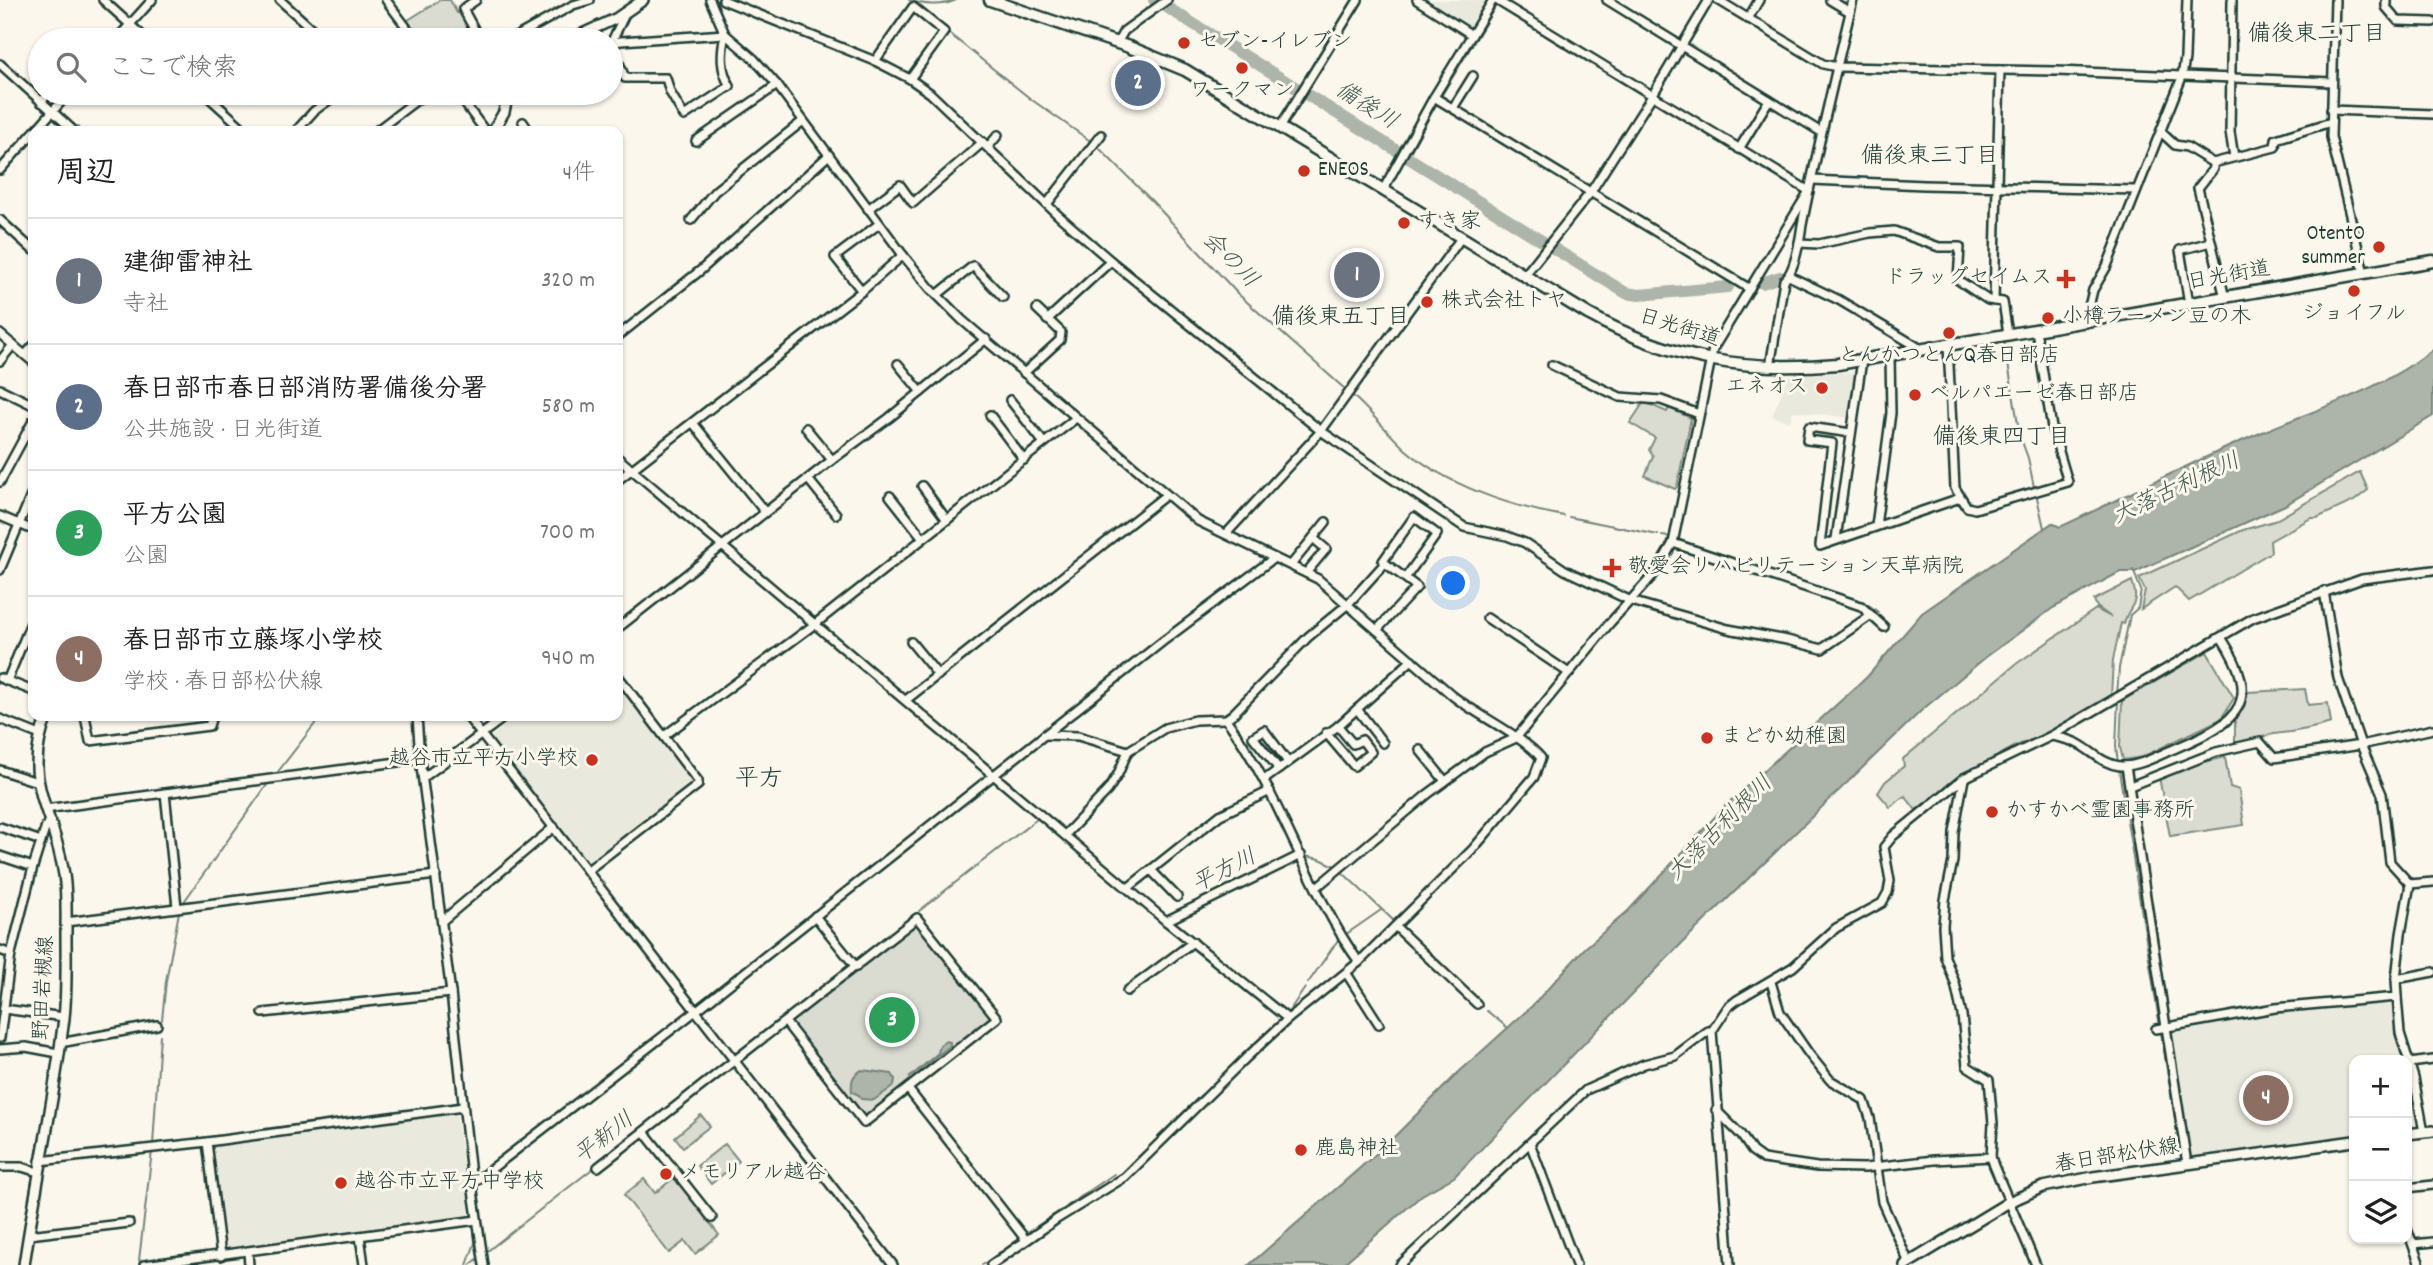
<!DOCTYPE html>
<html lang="ja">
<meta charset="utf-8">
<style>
:root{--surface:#fff;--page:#f2f2f2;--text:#222;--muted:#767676;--line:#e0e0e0;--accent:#c8321e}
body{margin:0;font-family:Dekko,"Klee One",sans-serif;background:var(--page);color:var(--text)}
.controls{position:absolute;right:21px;bottom:21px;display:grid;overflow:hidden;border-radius:14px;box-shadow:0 2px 5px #0004}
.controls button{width:63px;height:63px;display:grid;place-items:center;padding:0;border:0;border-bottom:2px solid var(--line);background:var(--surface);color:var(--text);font:35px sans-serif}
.you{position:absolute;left:1454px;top:584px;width:24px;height:24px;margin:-18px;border:5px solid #fff;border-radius:50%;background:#1a73e8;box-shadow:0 0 0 10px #1a73e833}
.badge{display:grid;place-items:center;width:46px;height:46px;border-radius:50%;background:var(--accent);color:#fff;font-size:23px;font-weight:700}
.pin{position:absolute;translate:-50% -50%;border:4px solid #fff;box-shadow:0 2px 7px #0006}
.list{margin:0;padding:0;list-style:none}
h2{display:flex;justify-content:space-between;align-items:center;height:91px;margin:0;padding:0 28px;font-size:30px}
h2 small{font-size:23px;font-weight:400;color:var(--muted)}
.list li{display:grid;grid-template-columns:46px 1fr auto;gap:21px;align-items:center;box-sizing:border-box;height:126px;padding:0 28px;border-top:2px solid var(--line)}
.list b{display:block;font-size:26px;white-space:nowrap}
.list p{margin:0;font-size:23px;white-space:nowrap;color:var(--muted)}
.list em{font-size:23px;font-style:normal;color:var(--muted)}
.icon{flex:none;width:38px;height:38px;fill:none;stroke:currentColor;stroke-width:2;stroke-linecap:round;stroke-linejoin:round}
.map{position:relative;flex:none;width:2433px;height:1265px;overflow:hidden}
.search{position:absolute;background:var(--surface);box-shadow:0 2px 5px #0004;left:28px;top:28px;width:595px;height:77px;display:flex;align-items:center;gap:18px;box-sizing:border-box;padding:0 24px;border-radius:38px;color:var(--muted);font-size:26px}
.panel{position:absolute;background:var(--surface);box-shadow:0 2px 5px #0004;left:28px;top:126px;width:595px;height:595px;border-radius:14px}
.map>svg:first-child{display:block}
.built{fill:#eae9de}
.green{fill:#dbdcd1;stroke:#7d8c82;stroke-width:2}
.water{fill:#adb4aa;stroke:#74847b;stroke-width:2}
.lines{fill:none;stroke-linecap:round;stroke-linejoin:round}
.stream{stroke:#74847b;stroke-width:2}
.river{stroke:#adb4aa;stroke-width:12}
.minor-casing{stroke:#1f3d34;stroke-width:12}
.major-casing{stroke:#1f3d34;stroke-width:14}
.highway-casing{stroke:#1f3d34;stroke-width:15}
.minor{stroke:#fbf7ec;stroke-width:7}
.major{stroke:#fbf7ec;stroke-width:9}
.highway{stroke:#fbf7ec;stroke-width:10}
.poi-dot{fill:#c8321e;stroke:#fbf7ec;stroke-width:2.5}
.labels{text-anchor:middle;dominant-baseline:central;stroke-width:6;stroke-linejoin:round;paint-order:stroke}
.poi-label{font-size:21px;fill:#1f3d34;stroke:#fbf7ec;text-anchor:start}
.street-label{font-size:21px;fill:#1f3d34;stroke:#fbf7ec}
.neighbourhood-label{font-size:23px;fill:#1f3d34;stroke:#fbf7ec}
.water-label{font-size:23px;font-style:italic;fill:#425b52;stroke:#fbf7ec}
.quarter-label{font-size:24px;fill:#1f3d34;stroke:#fbf7ec}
</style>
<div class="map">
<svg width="2433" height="1265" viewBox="0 0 2433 1265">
<rect width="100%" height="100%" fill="#fbf7ec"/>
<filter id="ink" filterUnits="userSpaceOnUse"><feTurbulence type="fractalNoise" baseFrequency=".0143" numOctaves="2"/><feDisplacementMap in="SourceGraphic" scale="14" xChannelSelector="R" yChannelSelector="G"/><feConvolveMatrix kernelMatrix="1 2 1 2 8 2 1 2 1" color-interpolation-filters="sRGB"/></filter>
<g filter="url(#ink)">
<g class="built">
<path d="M1424 0H1488L1471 29Z"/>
<path d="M1855 372 1851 418 1793 411 1790 422 1772 416 1789 375Z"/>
<path d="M618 683 693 781 692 784 592 863 586 862 491 740 493 735 517 716H618Z"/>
<path d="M2390 1001 2398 1045 2404 1060H2354V1135L2187 1157 2168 1034 2170 1031 2275 1011Z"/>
<path d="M456 1113 470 1219 224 1249 212 1146 214 1143Z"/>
</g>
<g class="green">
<path d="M440 0H450L457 13 460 12 476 40H420L405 22Z"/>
<path d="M1644 402 1667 412 1669 408 1691 418 1677 487 1675 489 1645 476 1653 456 1649 450 1655 438 1630 423Z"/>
<path d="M2360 472 2368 490 2354 501 2317 518H2311L2270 541 2271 552 2189 601 2175 587 2141 609 2145 590 2139 578 2243 530 2274 521Z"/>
<path d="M2132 581C2141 607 2128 604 2124 624L2121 623 2113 660 2111 697 2045 734 2016 746 1954 780 1916 810 1905 796 1890 807 1878 793 1885 782 1904 766 1903 759 2016 664 2096 609 2111 617 2097 607 2094 600Z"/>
<path d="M2207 652 2234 698 2221 719 2142 757 2123 760 2120 747 2122 701Z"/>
<path d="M2305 689 2308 705 2328 703 2331 723C2312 729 2293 732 2274 734 2261 736 2247 744 2235 742V718L2245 703 2248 692Z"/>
<path d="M2225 757 2230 787 2239 790 2244 825 2170 836 2159 777 2201 763Z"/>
<path d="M917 918 997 1018 864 1123 786 1023Z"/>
<path d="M701 1115 710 1126 683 1147 675 1137Z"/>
<path d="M725 1144 739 1161 711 1184 697 1166Z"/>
<path d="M675 1177 719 1235 695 1254 685 1241 669 1253 624 1195 644 1179 655 1193Z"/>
</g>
<g class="water">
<path d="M2433 349V416L2285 505 2135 572H2120L2053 608 1986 657 1922 710 1687 938 1454 1177 1422 1195 1342 1265H1249L1385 1146 1458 1073 1532 1006 1585 948 1628 911 1725 806 1867 677 1922 613 2052 523 2060 527C2129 495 2195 460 2265 431 2322 407 2384 389 2433 349Z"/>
<path d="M946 1041 950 1042V1046L909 1078 938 1053 940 1045Z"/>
<path d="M862 1070 892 1074 895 1079 894 1086 874 1100 861 1099 859 1095 852 1092C851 1081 852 1075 862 1070Z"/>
</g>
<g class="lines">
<g class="stream">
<path d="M909 0C923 5 942 7 956 0"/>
<path d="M914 2 919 7"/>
<path d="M946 31 1032 100 1089 140"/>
<path d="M1440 98 1497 4"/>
<path d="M1097 146 1152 201 1238 294 1346 390"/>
<path d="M1408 156 1437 103"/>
<path d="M2004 339 2020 436 2028 458 2034 487"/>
<path d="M1352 395C1371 412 1387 432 1405 449 1446 485 1511 507 1564 516"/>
<path d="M2036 493 2044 528"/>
<path d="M1569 517 1658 535"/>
<path d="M1662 536 1669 537"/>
<path d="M1680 540 1792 578"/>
<path d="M1795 579 1806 583"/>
<path d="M1811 584 1830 591"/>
<path d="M1837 593 1870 606 1878 612"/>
<path d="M2117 695 2119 668 2130 615 2138 608 2141 590 2133 570"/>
<path d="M2118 700 2116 746 2118 764"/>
<path d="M2119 770 2160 1027"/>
<path d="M277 773 321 716"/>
<path d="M1305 856 1320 859 1335 866"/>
<path d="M1258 872 1290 857"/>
<path d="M1342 872 1394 921"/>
<path d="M183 903 267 785"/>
<path d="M919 911 1037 819"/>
<path d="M1345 935 1381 910"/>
<path d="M1308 983 1338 940"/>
<path d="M1487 1011 1508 1028"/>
<path d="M1287 1014 1305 988"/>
<path d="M162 1020 166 981 179 912"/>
<path d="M2161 1033 2182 1162"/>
<path d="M1158 1137 1202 1094"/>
<path d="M1152 1144 1155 1141"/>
<path d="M153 1145 160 1035"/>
<path d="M1147 1149 1149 1147"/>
<path d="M1132 1163 1145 1151"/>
<path d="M1126 1170 1130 1166"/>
<path d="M1067 1206 1114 1174"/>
<path d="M1037 1226 1061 1210"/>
<path d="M1027 1233 1032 1229"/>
<path d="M1004 1250 1016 1241"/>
<path d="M485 1253 596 1166"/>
<path d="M997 1254 1000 1252"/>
<path d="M139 1260 152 1151"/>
<path d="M467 1265 475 1243 474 1228"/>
<path d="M470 1265 481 1256"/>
<path d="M982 1265 995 1256"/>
</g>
<g class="river">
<path d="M1154 0 1157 2"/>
<path d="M1168 8 1542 241"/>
<path d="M1553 248 1626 293 1639 295 1728 287"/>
<path d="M1762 283 1780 277"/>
</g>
<defs>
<g id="minor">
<path d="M103 0 147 40"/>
<path d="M280 0 324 40"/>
<path d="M386 0 416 40"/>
<path d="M476 0 463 9 480 40"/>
<path d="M710 0 725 34 754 59 777 85 903 255 930 288 962 320 1198 521 1318 579 1453 696C1477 715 1524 737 1541 758L1534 777 1473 849 1359 962 1288 1019 1247 1057 1125 1177 1057 1219 991 1265"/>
<path d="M723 0 875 61 910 79 930 93 1059 216 1111 261 1321 431 1464 527 1507 536 1525 543 1565 570 1631 601 1728 629 1787 640 1822 649 1871 615"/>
<path d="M1417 0 1472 35"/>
<path d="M1496 0 1809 191"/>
<path d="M1607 0 1821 132"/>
<path d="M1718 0 1823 64 1837 67 2057 71 2332 82"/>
<path d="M1830 0 1850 12"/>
<path d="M2232 0 2230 132 2234 157"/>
<path d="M2335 0 2331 137 2364 273"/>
<path d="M2386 0V7L2398 21 2433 22"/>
<path d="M1748 19 1759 0"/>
<path d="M116 40 152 0"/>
<path d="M510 40 573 5 590 0"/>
<path d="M611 43 621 41 725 34C721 53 720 70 730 86L684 116 670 92 666 78H625L611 43 626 12"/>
<path d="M1117 43 1124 31 1167 0"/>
<path d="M875 61 913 7 944 32 910 79"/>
<path d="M0 64 74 131"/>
<path d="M204 93 246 131"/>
<path d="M457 93 485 131"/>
<path d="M1434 97 1750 289"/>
<path d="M41 102 49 93"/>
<path d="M1453 108 1473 76"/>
<path d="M2331 110 2433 114"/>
<path d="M523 122 529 131"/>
<path d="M1280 127 1358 0"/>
<path d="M35 131 69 93"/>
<path d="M296 131 314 111 339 93"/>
<path d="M376 131 426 93"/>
<path d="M2162 133 2175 145 2187 147 2213 163 2275 147 2276 139 2331 122"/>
<path d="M696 141 777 85"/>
<path d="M988 147 998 135"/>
<path d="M1739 149 1769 100"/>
<path d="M2213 163V169L2198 188 2225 298"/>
<path d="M0 170 33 133"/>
<path d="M1812 180 1924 185 2136 190"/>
<path d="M1383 190 1434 97 1493 0"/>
<path d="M1047 204 1101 135"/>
<path d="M868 209 900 185 913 203 983 142"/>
<path d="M0 220 33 250"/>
<path d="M691 220 715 191 803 121"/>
<path d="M1799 243 1819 244 1870 233 1894 231 1939 247H1960L1958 280 1988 300 2003 302 2008 334"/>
<path d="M1524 276 1590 193 1652 96 1709 0"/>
<path d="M1789 276 1839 300 1921 349"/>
<path d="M862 291 835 257 879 224"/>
<path d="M937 295 973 266 1003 297"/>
<path d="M1994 301 2000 70"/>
<path d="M2189 304 2180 250 2211 242"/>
<path d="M1047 320 1111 261"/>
<path d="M2085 323 2093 290 2107 266 2182 77 2185 58 2187 0"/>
<path d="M0 334 33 362"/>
<path d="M618 336 701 270 829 155"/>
<path d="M1948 345 1955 488 1967 507 1975 509 2068 482 2052 428 2036 330"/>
<path d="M25 355 33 346"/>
<path d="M0 361 13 345"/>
<path d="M898 364 921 392"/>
<path d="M1552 365 1620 397 1661 400 1699 414"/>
<path d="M1770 367 1784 280C1795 272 1800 239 1802 225 1817 149 1835 75 1853 0"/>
<path d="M1024 373 1060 340 1061 332 1037 309"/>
<path d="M0 389 33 405"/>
<path d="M1010 400 1044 443"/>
<path d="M990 415 1024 460"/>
<path d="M693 423 765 512"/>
<path d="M806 428 832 460"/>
<path d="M1851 433 1809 427 1807 440 1832 443 1820 546 1960 498"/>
<path d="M618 458 1166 921 1288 1019"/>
<path d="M808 479 836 514"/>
<path d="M618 480 862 291 903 255"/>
<path d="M0 482 33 421"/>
<path d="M922 486 947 520"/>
<path d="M890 496 923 538"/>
<path d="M0 516 33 530"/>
<path d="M1876 526 1891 413 1890 356"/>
<path d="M1226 534 1321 431 1461 238"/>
<path d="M1836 539 1862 360"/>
<path d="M1673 543 1861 606 1884 627"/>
<path d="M1291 565 1326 522"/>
<path d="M0 570 33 491"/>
<path d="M1306 573 1326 549 1313 538"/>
<path d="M2324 591 2338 678 2361 745 2382 794 2390 862 2410 884"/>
<path d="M1487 618 1569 673"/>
<path d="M618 628 832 460 889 418 986 339"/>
<path d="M1377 630 1417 587 1385 563"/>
<path d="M911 642 938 675"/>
<path d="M0 678 33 691"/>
<path d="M7 681 33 618"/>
<path d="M906 700 1166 495"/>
<path d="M1357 709 1383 743"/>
<path d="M85 716 90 741 209 726 212 716"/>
<path d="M417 716 420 759 451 993 472 1184 484 1265"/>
<path d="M467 716 893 1265"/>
<path d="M0 719 40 735"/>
<path d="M1226 719C1281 794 1306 888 1359 962"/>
<path d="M1326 733 1354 766 1371 752 1362 740 1353 744 1338 726"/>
<path d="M1044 735 1078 736 1128 751"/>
<path d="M664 736 815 624 1076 418"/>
<path d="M2052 736C2063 738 2073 740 2082 746 2095 754 2104 764 2120 766 2139 767 2159 755 2176 748 2240 721 2263 702 2221 637"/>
<path d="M1420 750 1445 781"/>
<path d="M2126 766 2187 1164"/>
<path d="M1279 769 1253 737 1264 730 1288 762"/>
<path d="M0 770 37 782"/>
<path d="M423 778 506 716"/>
<path d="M1964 779 1954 832 1953 861 1945 900 1943 926 1945 957 1955 983 1962 1015 1967 1066 1989 1080 1993 1123 1991 1157 1994 1166 2036 1265"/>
<path d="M1264 780 1338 726 1412 660"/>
<path d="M2130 786 2216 752 2260 742 2274 758 2361 745 2433 729"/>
<path d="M165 793 177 907"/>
<path d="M45 809 420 759"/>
<path d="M0 827 41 841"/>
<path d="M1065 835 1108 790 1118 774 1128 751 1165 728 1195 720 1226 719 1233 714 1308 637 1348 604 1385 563 1383 561 1414 517 1437 534 1406 577"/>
<path d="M0 856 33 867"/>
<path d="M588 870 698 785V781L618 676"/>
<path d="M1151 870 1177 897"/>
<path d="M2410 884 2401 934 2396 979 2397 997 2400 1033 2414 1078 2424 1132"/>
<path d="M2410 884 2433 882"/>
<path d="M1317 887 1428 794 1485 752 1516 738 1609 624 1656 572 1673 543 1713 349 1809 191"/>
<path d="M1128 888 1220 815 1270 791"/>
<path d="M815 916 856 967"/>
<path d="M442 921 554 827"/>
<path d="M1166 921 1301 855"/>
<path d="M66 922 436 875"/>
<path d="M1396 927 1477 1004"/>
<path d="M0 950 11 954"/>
<path d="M1347 974 1379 1024"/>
<path d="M2396 979 2433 972"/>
<path d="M1771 982 1780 1012 1809 1054 1830 1080 1864 1100 1870 1118 1882 1202 1909 1263"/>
<path d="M1127 991 1193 942"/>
<path d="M4 1009 64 1017"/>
<path d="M263 1013 451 993"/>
<path d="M2156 1029 2275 1008 2397 997"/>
<path d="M1712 1031 1730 1265"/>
<path d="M0 1038 11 954 33 867 46 826 50 822"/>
<path d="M60 1043 157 1025"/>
<path d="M0 1049 26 1047 58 1053"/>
<path d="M2410 1063 2433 1060"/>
<path d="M908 1089 1026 1240"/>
<path d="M1716 1110 1741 1135 1752 1151 1763 1159 1817 1167 1865 1168 1934 1160 1991 1157"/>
<path d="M645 1133 712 1218"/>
<path d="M207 1142 221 1256"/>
<path d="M1530 1143 1576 1265"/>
<path d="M40 1161 207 1142 463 1107"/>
<path d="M0 1167H22L38 1172"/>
<path d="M598 1167 917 918 997 1018 864 1123 786 1023"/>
<path d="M472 1184 697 1010 1162 642 1274 558"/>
<path d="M2407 1188 2433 1185"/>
<path d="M2407 1229 2420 1265"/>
<path d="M29 1235 129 1223"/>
<path d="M360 1236 364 1265"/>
<path d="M2413 1244 2433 1242"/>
<path d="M248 1252 249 1265"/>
<path d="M144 1265 477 1220"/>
<path d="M1400 1265 1586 1090 1644 1064 1675 1056 1708 1031H1712L1728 1007 1737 1000 1793 967 1836 928 1882 903 1888 892 1890 881 1884 847 1893 836 1964 778 2051 736 2253 618 2362 579 2433 570"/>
</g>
<g id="major">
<path d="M569 40 617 18 643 0"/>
<path d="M493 131 504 112 508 93"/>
<path d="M2407 1134 2433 1131"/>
<path d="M24 1265C36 1183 54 1101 64 1018 67 990 66 962 66 933 66 914 67 894 64 875 55 810 20 785 47 716"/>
<path d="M1905 1265 2009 1202 2043 1187 2093 1177 2354 1141"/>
</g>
<path id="highway" d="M990 0 1129 47 1185 70 1588 314C1671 360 1744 372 1838 364L2433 261"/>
</defs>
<use href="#minor" class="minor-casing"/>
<use href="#major" class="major-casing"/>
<use href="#highway" class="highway-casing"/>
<use href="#minor" class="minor"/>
<use href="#major" class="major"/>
<use href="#highway" class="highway"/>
</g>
</g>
<g class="poi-dot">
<circle cx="1184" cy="43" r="7"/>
<circle cx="1242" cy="68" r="7"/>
<circle cx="1304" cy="171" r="7"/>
<circle cx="1404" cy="223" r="7"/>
<circle cx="2379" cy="247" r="7"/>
<path d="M2062.5 268.5h7v7h7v7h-7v7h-7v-7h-7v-7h7z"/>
<circle cx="2354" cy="291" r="7"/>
<circle cx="1427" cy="302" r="7"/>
<circle cx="2048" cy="318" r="7"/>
<circle cx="1949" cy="333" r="7"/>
<circle cx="1822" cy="388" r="7"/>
<circle cx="1915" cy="395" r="7"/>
<path d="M1608.5 557.5h7v7h7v7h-7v7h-7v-7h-7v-7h7z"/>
<circle cx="1707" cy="738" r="7"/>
<circle cx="592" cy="760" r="7"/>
<circle cx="1992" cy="812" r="7"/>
<circle cx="1301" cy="1150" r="7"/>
<circle cx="666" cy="1174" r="7"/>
<circle cx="341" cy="1183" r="7"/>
</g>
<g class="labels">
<g class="poi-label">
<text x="1198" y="43">セブン-イレブン</text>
<text x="1242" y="92" text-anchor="middle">ワークマン</text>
<text x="1318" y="171">ENEOS</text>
<text x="1418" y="223">すき家</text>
<text x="2365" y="235" text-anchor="end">OtentO<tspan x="2365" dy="24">summer</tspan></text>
<text x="2052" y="279" text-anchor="end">ドラッグセイムス</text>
<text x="1441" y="302">株式会社トヤ</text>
<text x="2354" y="315" text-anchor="middle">ジョイフル</text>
<text x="2062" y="318">小樽ラーメン豆の木</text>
<text x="1949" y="357" text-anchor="middle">とんかつとんQ春日部店</text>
<text x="1808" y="388" text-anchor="end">エネオス</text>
<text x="1929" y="395">ベルパエーゼ春日部店</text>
<text x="1628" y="568">敬愛会リハビリテーション天草病院</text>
<text x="1721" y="738">まどか幼稚園</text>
<text x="578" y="760" text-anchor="end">越谷市立平方小学校</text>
<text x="2006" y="812">かすかべ霊園事務所</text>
<text x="1315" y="1150">鹿島神社</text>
<text x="680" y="1174">メモリアル越谷</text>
<text x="355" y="1183">越谷市立平方中学校</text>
</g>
<g class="street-label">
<text transform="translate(2229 277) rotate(-10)">日光街道</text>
<text transform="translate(1679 329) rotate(17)">日光街道</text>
<text transform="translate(45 988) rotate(-87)">野田岩槻線</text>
<text transform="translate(2117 1157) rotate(-9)">春日部松伏線</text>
</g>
<g class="neighbourhood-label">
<text x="2317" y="35">備後東二丁目</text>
<text x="1930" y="157">備後東三丁目</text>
<text x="1341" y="318">備後東五丁目</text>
<text x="2002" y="438">備後東四丁目</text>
</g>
<g class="water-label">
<text transform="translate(1366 107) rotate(32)">備後川</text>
<text transform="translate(1229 261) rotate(45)">会の川</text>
<text transform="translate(2177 490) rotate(-25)">大落古利根川</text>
<text transform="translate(1721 829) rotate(-45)">大落古利根川</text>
<text transform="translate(1225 872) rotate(-27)">平方川</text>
<text transform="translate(605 1139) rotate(-38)">平新川</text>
</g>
<g class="quarter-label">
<text x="759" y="780">平方</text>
</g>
</g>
</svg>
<div class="controls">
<button>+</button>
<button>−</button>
<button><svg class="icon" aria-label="layers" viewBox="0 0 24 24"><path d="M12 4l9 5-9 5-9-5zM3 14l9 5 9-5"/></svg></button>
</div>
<div class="you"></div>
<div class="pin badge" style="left:1357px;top:275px;background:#6b7280">1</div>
<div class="pin badge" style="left:1138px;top:83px;background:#5c6f8a">2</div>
<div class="pin badge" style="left:892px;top:1020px;background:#2e9e5b">3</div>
<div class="pin badge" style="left:2266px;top:1098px;background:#8d6e63">4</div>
<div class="search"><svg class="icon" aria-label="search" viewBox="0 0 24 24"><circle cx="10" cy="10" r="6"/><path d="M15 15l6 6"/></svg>ここで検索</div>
<section class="panel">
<h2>周辺<small>4件</small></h2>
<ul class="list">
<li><span class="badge" style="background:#6b7280">1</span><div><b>建御雷神社</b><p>寺社</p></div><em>320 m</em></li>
<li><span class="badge" style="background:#5c6f8a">2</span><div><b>春日部市春日部消防署備後分署</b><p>公共施設 · 日光街道</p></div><em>580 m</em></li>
<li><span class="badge" style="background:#2e9e5b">3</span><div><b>平方公園</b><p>公園</p></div><em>700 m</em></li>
<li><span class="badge" style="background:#8d6e63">4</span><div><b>春日部市立藤塚小学校</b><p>学校 · 春日部松伏線</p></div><em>940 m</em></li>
</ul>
</section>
</div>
